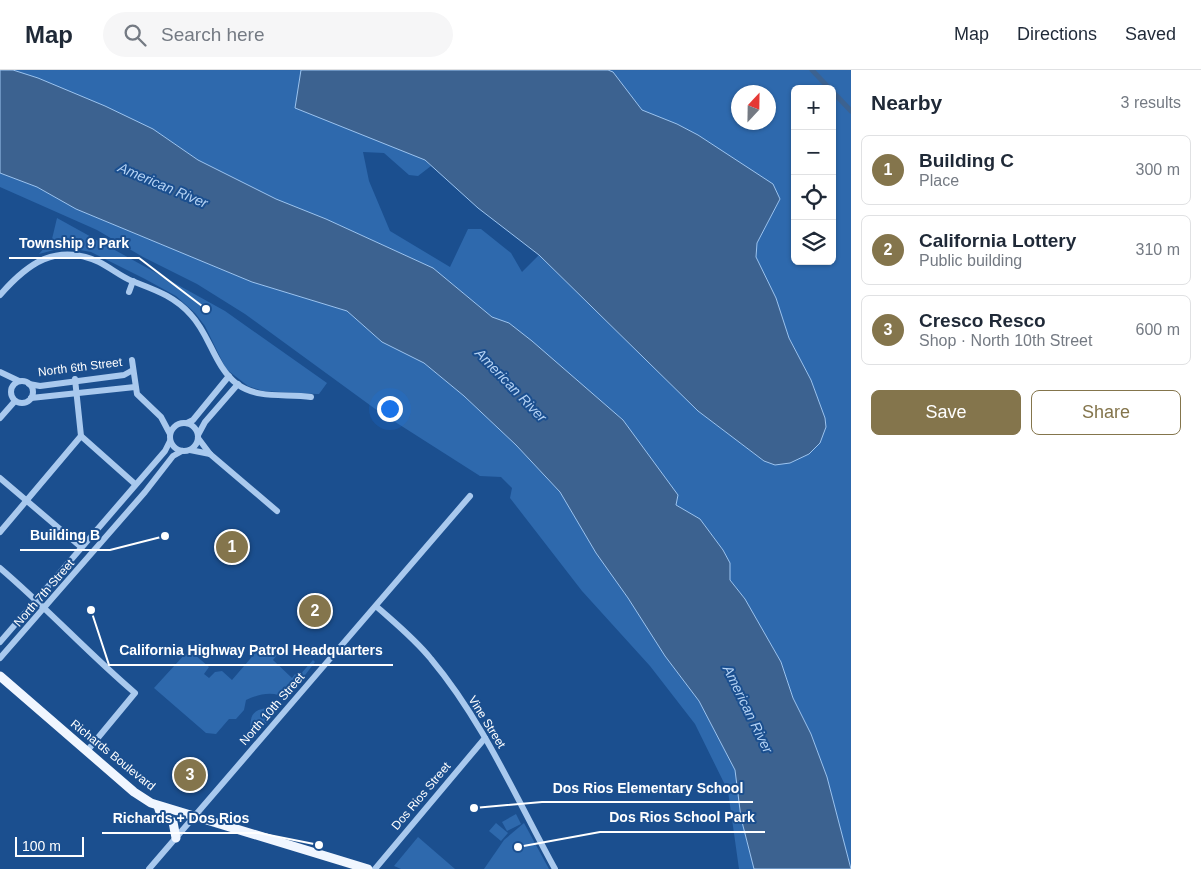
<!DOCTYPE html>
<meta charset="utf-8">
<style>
:root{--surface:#fff;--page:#f6f6f7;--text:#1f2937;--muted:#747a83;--line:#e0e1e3;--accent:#84754c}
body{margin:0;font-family:Helvetica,sans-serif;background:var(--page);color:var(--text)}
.controls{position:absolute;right:15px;top:15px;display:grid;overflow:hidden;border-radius:8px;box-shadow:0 1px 4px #0004}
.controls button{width:45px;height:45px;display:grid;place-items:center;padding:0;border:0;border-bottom:1px solid var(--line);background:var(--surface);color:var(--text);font:25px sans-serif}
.compass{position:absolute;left:731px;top:15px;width:45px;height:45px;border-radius:50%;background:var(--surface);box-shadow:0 1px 4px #0004;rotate:22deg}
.scale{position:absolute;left:15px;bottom:12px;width:69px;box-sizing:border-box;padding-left:5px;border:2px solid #fff;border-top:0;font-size:14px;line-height:18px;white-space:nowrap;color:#fff;-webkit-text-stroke:4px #1b4f8f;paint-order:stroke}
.you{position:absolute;left:389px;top:338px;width:18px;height:18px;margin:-12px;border:4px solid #fff;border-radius:50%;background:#1a73e8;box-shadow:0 0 0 8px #1a73e833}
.badge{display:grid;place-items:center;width:32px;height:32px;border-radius:50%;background:var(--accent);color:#fff;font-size:16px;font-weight:700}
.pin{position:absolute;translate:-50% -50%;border:2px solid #fff;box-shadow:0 1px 5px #0006}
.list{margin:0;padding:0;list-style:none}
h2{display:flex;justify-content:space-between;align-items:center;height:65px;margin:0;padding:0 20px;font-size:21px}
h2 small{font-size:16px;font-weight:400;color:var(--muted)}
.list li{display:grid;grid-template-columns:32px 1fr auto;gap:15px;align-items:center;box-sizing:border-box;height:70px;margin:0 10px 10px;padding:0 10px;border:1px solid var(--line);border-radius:8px}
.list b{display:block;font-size:19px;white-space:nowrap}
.list p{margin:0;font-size:16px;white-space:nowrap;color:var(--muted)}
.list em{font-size:16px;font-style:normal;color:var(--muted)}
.actions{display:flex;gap:10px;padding:15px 20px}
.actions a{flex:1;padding:11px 0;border:1px solid var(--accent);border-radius:8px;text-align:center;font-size:18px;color:var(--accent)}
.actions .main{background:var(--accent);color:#fff}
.icon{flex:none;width:28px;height:28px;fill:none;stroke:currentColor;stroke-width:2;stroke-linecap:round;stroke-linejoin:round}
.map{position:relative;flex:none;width:851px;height:799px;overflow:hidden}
header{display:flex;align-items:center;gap:30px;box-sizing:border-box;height:70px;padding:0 25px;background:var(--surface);border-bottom:1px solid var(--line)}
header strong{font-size:24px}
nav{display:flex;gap:28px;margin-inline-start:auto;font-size:18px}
.search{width:350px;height:45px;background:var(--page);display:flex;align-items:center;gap:12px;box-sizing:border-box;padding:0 18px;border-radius:28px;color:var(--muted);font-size:19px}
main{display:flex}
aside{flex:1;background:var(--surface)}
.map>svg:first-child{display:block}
.green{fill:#2e69ad;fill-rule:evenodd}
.water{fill:#3c6290;stroke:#9cc4f0}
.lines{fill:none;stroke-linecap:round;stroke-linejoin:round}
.canal{stroke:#3c6290;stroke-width:5}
.minor{stroke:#a9c9ee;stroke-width:6}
.major{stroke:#f0f6ff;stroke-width:9}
.labels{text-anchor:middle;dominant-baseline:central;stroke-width:4;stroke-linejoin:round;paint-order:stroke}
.street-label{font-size:12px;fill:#fff;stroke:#1b4f8f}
.water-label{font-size:14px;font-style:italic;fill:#b5d3f5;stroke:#1b4f8f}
.leader{fill:none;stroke:#fff;stroke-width:2}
.callout-dot{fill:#fff;stroke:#1b4f8f;stroke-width:2}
.callout-label{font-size:14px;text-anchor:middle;font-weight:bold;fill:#fff;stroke:#1b4f8f;stroke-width:4;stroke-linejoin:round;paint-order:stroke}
</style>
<header>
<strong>Map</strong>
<div class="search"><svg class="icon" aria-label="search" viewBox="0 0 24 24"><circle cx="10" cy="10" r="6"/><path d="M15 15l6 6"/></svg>Search here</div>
<nav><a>Map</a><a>Directions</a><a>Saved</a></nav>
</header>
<main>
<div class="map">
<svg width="851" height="799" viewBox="0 0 851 799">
<rect width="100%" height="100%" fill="#1b4f8f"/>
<g class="green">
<path d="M13 0H301L295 38 398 78 425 90 431 96 418 106 409 105 384 83 363 82 369 111 390 161 450 197 468 159H481L511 183 522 202 539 185 698 341 764 391 790 393 796 390 825 348 811 310 789 268 776 228 756 187 757 173 780 129 773 116 698 65 677 54 642 40 613 2 608 0H851V799L827 707 811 664 793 628 781 592 745 529 730 510V493L723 480 700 449 676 435 666 409 623 350 509 253 492 247 433 198 326 149 276 129 198 90 153 59 38 8ZM795 19H832V191H795ZM738 22H768V52H738Z"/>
<path d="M0 103 37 117 76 139 252 212 347 241 382 272 424 293 464 326 516 375 560 422 596 483 628 528 665 586 699 631 735 700 741 748 754 799H739L728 721 695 654 650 596 582 521 510 428 512 418 501 407 480 406 378 341 245 244 197 214 143 187 97 160 0 117Z"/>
<path d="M57 148 225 241 327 313 319 324H316L263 321 248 316 226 299 205 256 195 243 176 226 145 209 91 182 80 180H54L39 184 52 169Z"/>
<path d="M256 582 260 586 277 585 273 590 292 608 295 604 298 607 313 590 315 592 287 629C274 620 259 624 246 630L244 640 236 649H229L216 664 206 663 154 618 185 584H194L209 597 204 604 209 608 215 602 222 601 232 610Z"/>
<path d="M266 638 277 640 255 666 250 662C251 649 249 641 266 638Z"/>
<path d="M516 744 521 754 507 761 502 752Z"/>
<path d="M496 753 508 763 501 771 489 761Z"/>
<path d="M524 753 549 799H484L504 770Z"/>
<path d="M418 767 455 799H401L394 796Z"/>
</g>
<g class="water">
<path d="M0 0H13L38 8 105 36 153 59 198 90 276 129 326 149 433 198 492 247 509 253 532 271 623 350 678 425 676 435 700 449 723 480 730 493V510L745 529 781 592 793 628 811 664 827 707 851 799H754L741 748 735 700 699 631 665 586 628 528 596 483 560 422 516 375 464 326 424 293 382 272 347 241 252 212 76 139 37 117 0 103Z"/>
<path d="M301 0H608L613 2 642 40 677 54 698 65 773 114 780 129 757 173 756 187 776 228 789 268 811 310 825 348 826 357 820 373 809 384 790 393 775 395 764 391 698 341 539 185 478 138 425 90 295 38Z"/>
</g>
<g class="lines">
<g class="canal">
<path d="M812 0 830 19"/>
<path d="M832 21 851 41"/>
</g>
<g class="minor">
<path d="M129 222 133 211"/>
<path d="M0 225C27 194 56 172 99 192 111 198 120 206 132 211 155 220 174 226 191 245 210 265 214 296 237 314 259 330 286 323 311 327"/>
<path d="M132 290 137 324 161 347 170 364"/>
<path d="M0 302 19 311"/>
<path d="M75 309 81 366 135 414"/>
<circle cx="22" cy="322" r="11"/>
<path d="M29 314 40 316 124 305 133 300"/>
<path d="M31 328 135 317"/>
<path d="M0 348 15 331"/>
<circle cx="184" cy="367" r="14"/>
<path d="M187 353 193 350 229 306"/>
<path d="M198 365 205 352 238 314"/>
<path d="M198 368 210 384 277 441"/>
<path d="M190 380 210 384"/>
<path d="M0 408 81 477"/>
<path d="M0 462 81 366"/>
<path d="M0 498C47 538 88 583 135 623L87 681"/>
<path d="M376 536C395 553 415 569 431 589 483 651 516 728 555 799"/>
<path d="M0 572 165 381 170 371"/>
<path d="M0 588 145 422 173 386 182 381"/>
<path d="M149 799 470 426"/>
<path d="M375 799 485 668"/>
</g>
<g class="major">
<path d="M0 606 134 722 151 733 368 799"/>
<path d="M158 736 160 742 173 752 176 768"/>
</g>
</g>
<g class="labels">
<g class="street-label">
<text transform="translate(80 297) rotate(-7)">North 6th Street</text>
<text transform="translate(44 523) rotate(-49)">North 7th Street</text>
<text transform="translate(272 639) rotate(-49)">North 10th Street</text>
<text transform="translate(487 652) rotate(58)">Vine Street</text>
<text transform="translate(113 685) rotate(39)">Richards Boulevard</text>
<text transform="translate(421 726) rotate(-50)">Dos Rios Street</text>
</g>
<g class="water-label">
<text transform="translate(163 115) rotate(23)">American River</text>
<text transform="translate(511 315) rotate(46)">American River</text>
<text transform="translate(748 639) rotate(64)">American River</text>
</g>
</g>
<path class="leader" d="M206 239L139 188H9M165 466L110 480H20M91 540L109 595H393M474 738L542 732H753M518 777L600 762H765M319 775L259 763H102"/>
<g class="callout-dot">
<circle cx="206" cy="239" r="5"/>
<circle cx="165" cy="466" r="5"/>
<circle cx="91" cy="540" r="5"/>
<circle cx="474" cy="738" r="5"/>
<circle cx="518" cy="777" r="5"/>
<circle cx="319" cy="775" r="5"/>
</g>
<g class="callout-label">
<text x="74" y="178">Township 9 Park</text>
<text x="65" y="470">Building B</text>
<text x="251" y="585">California Highway Patrol Headquarters</text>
<text x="648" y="723">Dos Rios Elementary School</text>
<text x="682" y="752">Dos Rios School Park</text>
<text x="181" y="753">Richards + Dos Rios</text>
</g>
</svg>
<div class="controls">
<button>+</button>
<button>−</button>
<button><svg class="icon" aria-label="locate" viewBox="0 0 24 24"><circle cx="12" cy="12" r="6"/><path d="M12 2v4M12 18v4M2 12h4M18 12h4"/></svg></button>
<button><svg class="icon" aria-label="layers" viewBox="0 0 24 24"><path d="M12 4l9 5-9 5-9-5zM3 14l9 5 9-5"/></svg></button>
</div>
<svg class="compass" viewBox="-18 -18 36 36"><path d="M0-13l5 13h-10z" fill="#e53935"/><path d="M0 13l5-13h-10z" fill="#747a83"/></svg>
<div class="scale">100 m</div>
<div class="you"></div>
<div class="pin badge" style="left:232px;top:477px">1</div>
<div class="pin badge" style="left:315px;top:541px">2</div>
<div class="pin badge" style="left:190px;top:705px">3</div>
</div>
<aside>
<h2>Nearby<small>3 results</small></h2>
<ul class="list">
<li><span class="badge">1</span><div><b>Building C</b><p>Place</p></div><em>300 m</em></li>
<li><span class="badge">2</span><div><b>California Lottery</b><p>Public building</p></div><em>310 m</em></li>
<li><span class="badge">3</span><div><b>Cresco Resco</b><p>Shop · North 10th Street</p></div><em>600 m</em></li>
</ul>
<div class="actions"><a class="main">Save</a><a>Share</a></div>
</aside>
</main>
